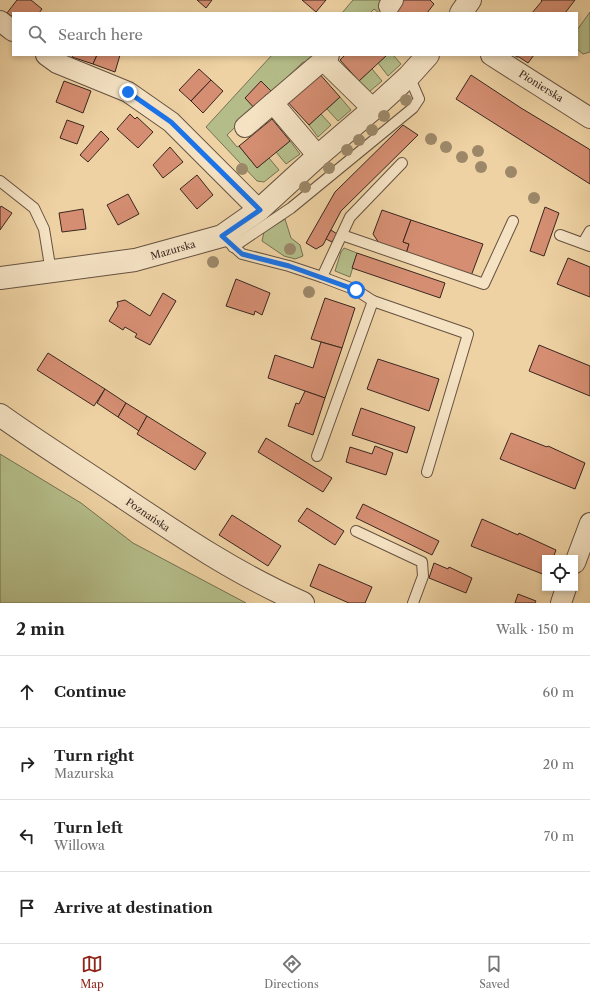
<!DOCTYPE html>
<meta charset="utf-8">
<style>
:root{--surface:#fff;--page:#f2f2f2;--text:#222;--muted:#767676;--line:#e0e0e0;--accent:#8f2418}
body{margin:0;font-family:"Libre Caslon Text",serif;background:var(--page);color:var(--text)}
.controls{position:absolute;right:12px;bottom:12px;display:grid;overflow:hidden;border-radius:0px;box-shadow:0 2px 6px #0003}
.controls button{width:36px;height:36px;display:grid;place-items:center;padding:0;border:0;border-bottom:1px solid var(--line);background:var(--surface);color:var(--text);font:20px sans-serif}
.stop{position:absolute;width:12px;height:12px;margin:-9px;border:3px solid #1a73e8;border-radius:50%;background:#fff}
.stop.end{background:#1a73e8;border-color:#fff;box-shadow:0 1px 4px #0008}
.list{margin:0;padding:0;list-style:none}
h2{display:flex;justify-content:space-between;align-items:center;height:52px;margin:0;padding:0 16px;font-size:17px}
h2 small{font-size:13px;font-weight:400;color:var(--muted)}
.list li{display:grid;grid-template-columns:26px 1fr auto;gap:12px;align-items:center;box-sizing:border-box;height:72px;padding:0 16px;border-top:1px solid var(--line)}
.list b{display:block;font-size:15px;white-space:nowrap}
.list p{margin:0;font-size:13px;white-space:nowrap;color:var(--muted)}
.list em{font-size:13px;font-style:normal;color:var(--muted)}
.icon{flex:none;width:22px;height:22px;fill:none;stroke:currentColor;stroke-width:2;stroke-linecap:round;stroke-linejoin:round}
.map{position:relative;flex:none;width:590px;height:603px;overflow:hidden}
.search{position:absolute;background:var(--surface);box-shadow:0 2px 6px #0003;left:12px;right:12px;top:12px;height:44px;display:flex;align-items:center;gap:10px;box-sizing:border-box;padding:0 14px;border-radius:0px;color:var(--muted);font-size:15px}
.sheet{height:340px;background:var(--surface)}
nav{display:flex;justify-content:space-around;align-items:center;box-sizing:border-box;height:56px;border-top:1px solid var(--line);background:var(--surface);font-size:11px;color:var(--muted)}
nav a{display:grid;justify-items:center;gap:2px}
nav .on{color:var(--accent)}
.map>svg:first-child{display:block}
.green{fill:#b4bd89;stroke:#767254}
.building{fill:#d58e72;stroke:#392720}
.lines{fill:none;stroke-linecap:round;stroke-linejoin:round}
.service-casing{stroke:#665241;stroke-width:12}
.minor-casing{stroke:#665241;stroke-width:22}
.tertiary-casing{stroke:#665241;stroke-width:24}
.service{stroke:#f4e2c3;stroke-width:10}
.minor{stroke:#f4e2c3;stroke-width:20}
.tertiary{stroke:#f4e2c3;stroke-width:22}
.tree{fill:#9c8869}
.route{stroke:#1a73e8;stroke-width:5}
.labels{text-anchor:middle;dominant-baseline:central;stroke-width:3;stroke-linejoin:round;paint-order:stroke}
.street-label{font-size:10px;fill:#392720;stroke:#f4e2c3}
</style>
<div class="map">
<svg width="590" height="603" viewBox="0 0 590 603">
<rect width="100%" height="100%" fill="#eed2a3"/>
<filter id="stains"><feTurbulence type="fractalNoise" baseFrequency=".005" numOctaves="4"/><feColorMatrix values="0 0 0 0 .2 0 0 0 0 .09 0 0 0 0 .02 0 0 0 .5 -.17"/></filter>
<radialGradient id="worn" r=".72"><stop offset=".6" stop-color="#630" stop-opacity="0"/><stop offset="1" stop-color="#630" stop-opacity=".3"/></radialGradient>
<g class="green">
<path d="M353 0H389L388 13H379L374 9 370 13H342Z"/>
<path d="M590 12V52L583 54 577 49V30Z"/>
<path d="M272 55H316L309 62H303L272 92 261 82 245 98 255 108 227 135 237 147 239 146 257 168 269 158 279 170 264 182 257 181 206 127Z"/>
<path d="M387 55H393L401 64 388 76 378 63Z"/>
<path d="M372 69 382 81 369 92 359 81Z"/>
<path d="M340 97 351 110 338 121 327 109Z"/>
<path d="M321 114 331 125 318 137 309 125Z"/>
<path d="M290 141 300 154 286 164 276 152Z"/>
<path d="M285 219 291 238 300 245 303 256 295 259 284 256 262 241 264 232Z"/>
<path d="M344 248 357 253 350 277 335 271 341 252Z"/>
<path d="M0 454 81 503 133 543 246 603H0Z"/>
</g>
<g class="building">
<path d="M17 0H31L42 9 39 13H13V17L7 13Z"/>
<path d="M197 0H212L206 8Z"/>
<path d="M302 0H326L316 12Z"/>
<path d="M402 0H430L434 4 427 13H392Z"/>
<path d="M541 0H575L565 13H532L542 1Z"/>
<path d="M73 55H97L93 64 72 57Z"/>
<path d="M97 55H120L115 72 93 64Z"/>
<path d="M345 55H387L359 81 340 60Z"/>
<path d="M514 55H534L528 63 519 57H517Z"/>
<path d="M199 69 211 80 191 101 179 90Z"/>
<path d="M317 71 340 97 309 125 285 99Z"/>
<path d="M471 75 521 108 589 149 590 150V184L456 99Z"/>
<path d="M211 80 223 91 203 113 191 101Z"/>
<path d="M64 81 91 91 83 113 56 102Z"/>
<path d="M261 81 272 92 257 111 245 98Z"/>
<path d="M130 114 135 119 137 117 153 132 138 148 117 129Z"/>
<path d="M272 119 290 141 257 168 239 146Z"/>
<path d="M67 120 84 126 77 144 60 138Z"/>
<path d="M403 125 418 135 341 211 323 245 316 249 306 243 335 192Z"/>
<path d="M101 131 109 139 88 162 80 155Z"/>
<path d="M170 147 183 162 163 178 153 165Z"/>
<path d="M197 175 213 195 197 209 180 189Z"/>
<path d="M128 194 139 214 118 225 107 205Z"/>
<path d="M1 206 12 213 0 230V208Z"/>
<path d="M545 207 559 213 544 256 530 251Z"/>
<path d="M83 209 86 229 62 232 59 213Z"/>
<path d="M382 210 411 220 403 242 409 244 406 254 381 246 373 234Z"/>
<path d="M411 220 483 244 471 276 406 254 409 244 403 242Z"/>
<path d="M331 230 337 234 332 242 326 239Z"/>
<path d="M357 253 445 283 440 298 352 268Z"/>
<path d="M568 258 590 267V297L557 284Z"/>
<path d="M236 279 270 293 262 315 255 311 254 315 226 306Z"/>
<path d="M163 293 176 301 150 345 135 337 137 334 125 327 123 330 109 321 118 306 117 302 125 300 150 316Z"/>
<path d="M325 298 355 308 342 348 311 339Z"/>
<path d="M321 342 342 348 325 398 268 378 275 355 313 368Z"/>
<path d="M539 345 590 366V396L529 371Z"/>
<path d="M48 353 105 389 94 406 37 370Z"/>
<path d="M378 359 439 379 429 411 367 389Z"/>
<path d="M105 389 126 403 118 417 97 403Z"/>
<path d="M305 391 325 398 313 435 288 426 296 403 299 404Z"/>
<path d="M126 403 147 416 139 431 118 417Z"/>
<path d="M361 408 415 427 407 453 352 435Z"/>
<path d="M147 416 206 453 195 470 137 434Z"/>
<path d="M511 433 547 447 548 446 585 463 575 489 500 459Z"/>
<path d="M266 438 332 478 323 492 258 452Z"/>
<path d="M375 446 393 453 386 475 346 462 350 447 372 454Z"/>
<path d="M363 504 439 541 432 555 356 518Z"/>
<path d="M307 508 344 531 335 545 298 521Z"/>
<path d="M232 515 281 546 268 566 219 535Z"/>
<path d="M482 519 518 535 519 533 556 550 553 558H545V575L471 546Z"/>
<path d="M434 563 448 569 449 567 472 578 466 593 429 578Z"/>
<path d="M319 564 372 587 365 603H349L310 586Z"/>
<path d="M518 594 536 601 535 603H515Z"/>
</g>
<g class="lines">
<defs>
<g id="service">
<path d="M0 181 34 208 44 229 51 272"/>
<path d="M342 235 484 284 513 221"/>
<path d="M560 235 590 246"/>
<path d="M222 236 242 254 289 266 322 277 356 290 373 301 468 334 427 472"/>
<path d="M583 243 590 231"/>
<path d="M233 247 291 208 413 108 419 99 409 76"/>
<path d="M322 277 350 217 402 163"/>
<path d="M317 456 373 301"/>
<path d="M356 531 422 562 423 576 413 603"/>
</g>
<g id="minor">
<path d="M389 6 393 0"/>
<path d="M0 21 13 31"/>
<path d="M46 55 57 63 128 92 171 122 259 210"/>
<path d="M491 55 590 118"/>
<path d="M323 60 373 109"/>
<path d="M273 103 318 156"/>
<path d="M245 127 329 55"/>
<path d="M575 563 590 523"/>
<path d="M561 603 566 588"/>
</g>
<g id="tertiary">
<path d="M461 13 470 0"/>
<path d="M0 278 135 260 222 236 259 210 318 156 373 109 409 76 428 55"/>
<path d="M0 415C39 443 81 469 121 496 179 535 238 575 303 603"/>
</g>
</defs>
<use href="#service" class="service-casing"/>
<use href="#minor" class="minor-casing"/>
<use href="#tertiary" class="tertiary-casing"/>
<use href="#service" class="service"/>
<use href="#minor" class="minor"/>
<use href="#tertiary" class="tertiary"/>
</g>
<g class="tree">
<circle cx="406" cy="100" r="6"/>
<circle cx="384" cy="116" r="6"/>
<circle cx="372" cy="130" r="6"/>
<circle cx="431" cy="139" r="6"/>
<circle cx="359" cy="140" r="6"/>
<circle cx="446" cy="147" r="6"/>
<circle cx="347" cy="150" r="6"/>
<circle cx="478" cy="151" r="6"/>
<circle cx="462" cy="157" r="6"/>
<circle cx="481" cy="167" r="6"/>
<circle cx="329" cy="168" r="6"/>
<circle cx="242" cy="169" r="6"/>
<circle cx="511" cy="172" r="6"/>
<circle cx="305" cy="187" r="6"/>
<circle cx="534" cy="198" r="6"/>
<circle cx="290" cy="249" r="6"/>
<circle cx="213" cy="262" r="6"/>
<circle cx="309" cy="292" r="6"/>
</g>
<g class="lines">
<path class="route" d="M128 92 171 122 260 210 222 236 242 254 289 266 356 290"/>
</g>
<g class="labels">
<g class="street-label">
<text transform="translate(541 86) rotate(32)">Pionierska</text>
<text transform="translate(173 250) rotate(-16)">Mazurska</text>
<text transform="translate(148 515) rotate(34)">Poznańska</text>
</g>
</g>
<rect width="100%" height="100%" filter="url(#stains)"/>
<rect width="100%" height="100%" fill="url(#worn)"/>
</svg>
<div class="controls">
<button><svg class="icon" aria-label="locate" viewBox="0 0 24 24"><circle cx="12" cy="12" r="6"/><path d="M12 2v4M12 18v4M2 12h4M18 12h4"/></svg></button>
</div>
<div class="stop" style="left:356px;top:290px"></div>
<div class="stop end" style="left:128px;top:92px"></div>
<div class="search"><svg class="icon" aria-label="search" viewBox="0 0 24 24"><circle cx="10" cy="10" r="6"/><path d="M15 15l6 6"/></svg>Search here</div>
</div>
<section class="sheet">
<h2>2 min<small>Walk · 150 m</small></h2>
<ul class="list">
<li><svg class="icon" aria-label="ahead" viewBox="0 0 24 24"><path d="M12 20V5M6 11l6-6 6 6"/></svg><div><b>Continue</b></div><em>60 m</em></li>
<li><svg class="icon" aria-label="right" viewBox="0 0 24 24"><path d="M7 20v-9h11M14 6l5 5-5 5"/></svg><div><b>Turn right</b><p>Mazurska</p></div><em>20 m</em></li>
<li><svg class="icon" aria-label="left" viewBox="0 0 24 24"><path d="M17 20v-9H6M10 6l-5 5 5 5"/></svg><div><b>Turn left</b><p>Willowa</p></div><em>70 m</em></li>
<li><svg class="icon" aria-label="arrive" viewBox="0 0 24 24"><path d="M6 21V4h12l-3 4 3 4H6"/></svg><div><b>Arrive at destination</b></div></li>
</ul>
</section>
<nav>
<a class="on"><svg class="icon" aria-label="map" viewBox="0 0 24 24"><path d="M3 6l6-2 6 2 6-2v14l-6 2-6-2-6 2zM9 4v14M15 6v14"/></svg>Map</a>
<a><svg class="icon" aria-label="directions" viewBox="0 0 24 24"><path d="M12 3l9 9-9 9-9-9zM9 14v-3h6M13 9l2 2-2 2"/></svg>Directions</a>
<a><svg class="icon" aria-label="saved" viewBox="0 0 24 24"><path d="M7 4h10v16l-5-4-5 4z"/></svg>Saved</a>
</nav>
